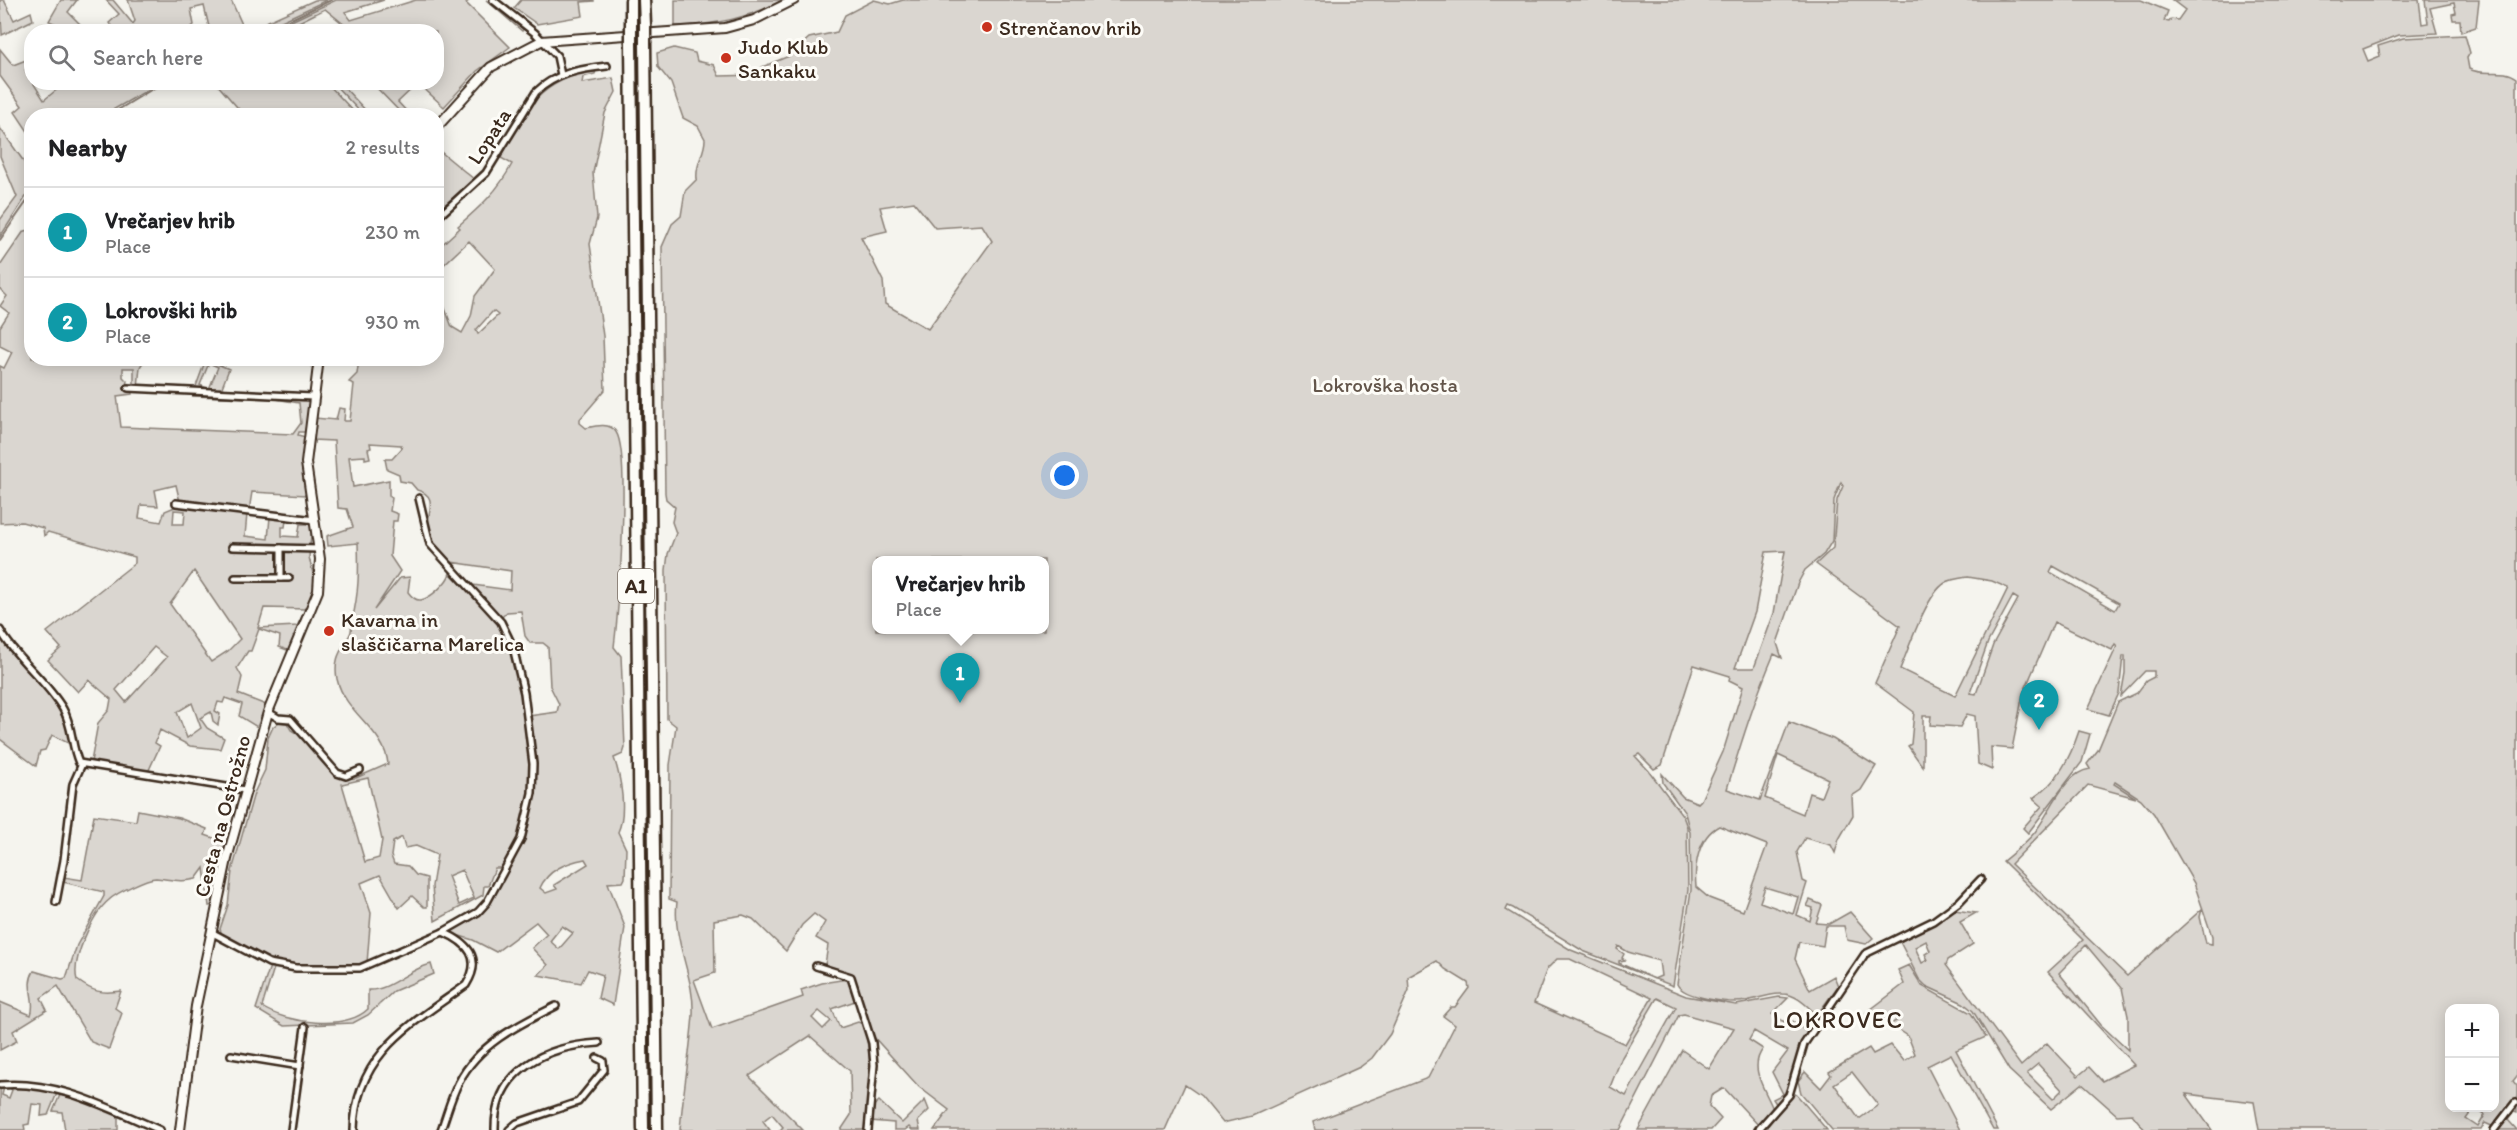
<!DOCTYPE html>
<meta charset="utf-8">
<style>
:root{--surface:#fff;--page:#f6f6f6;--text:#202124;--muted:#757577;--line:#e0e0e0;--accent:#c8321e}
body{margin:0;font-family:Itim,sans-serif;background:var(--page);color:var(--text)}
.controls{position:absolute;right:18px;bottom:18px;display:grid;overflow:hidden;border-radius:12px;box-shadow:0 3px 15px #0003}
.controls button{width:54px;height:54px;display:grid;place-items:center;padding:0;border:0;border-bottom:2px solid var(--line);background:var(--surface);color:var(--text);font:30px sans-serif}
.you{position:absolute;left:1065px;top:476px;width:21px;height:21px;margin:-15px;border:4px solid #fff;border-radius:50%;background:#1a73e8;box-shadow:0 0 0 9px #1a73e833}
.badge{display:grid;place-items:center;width:39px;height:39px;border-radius:50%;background:var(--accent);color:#fff;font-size:20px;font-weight:700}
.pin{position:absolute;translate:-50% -50px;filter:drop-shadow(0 2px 3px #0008)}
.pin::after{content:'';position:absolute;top:32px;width:21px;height:18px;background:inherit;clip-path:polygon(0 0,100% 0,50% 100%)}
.popup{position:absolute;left:872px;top:556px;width:177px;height:78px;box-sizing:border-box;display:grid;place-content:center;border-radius:12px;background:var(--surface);filter:drop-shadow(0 2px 4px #0005);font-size:20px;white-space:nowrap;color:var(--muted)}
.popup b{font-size:22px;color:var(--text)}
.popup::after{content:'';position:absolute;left:50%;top:100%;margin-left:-12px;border:12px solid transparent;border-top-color:var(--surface)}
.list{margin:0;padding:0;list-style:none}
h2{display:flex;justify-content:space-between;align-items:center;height:78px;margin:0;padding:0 24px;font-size:26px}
h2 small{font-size:20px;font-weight:400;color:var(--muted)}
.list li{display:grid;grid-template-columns:39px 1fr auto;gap:18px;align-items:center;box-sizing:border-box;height:90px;padding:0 24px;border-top:2px solid var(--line)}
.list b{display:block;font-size:22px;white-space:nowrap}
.list p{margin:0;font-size:20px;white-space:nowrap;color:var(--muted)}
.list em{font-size:20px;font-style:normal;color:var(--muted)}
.icon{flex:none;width:33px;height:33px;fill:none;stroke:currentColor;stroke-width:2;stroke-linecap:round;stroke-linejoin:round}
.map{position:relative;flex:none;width:2517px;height:1130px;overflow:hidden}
.search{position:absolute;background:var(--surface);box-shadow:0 3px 15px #0003;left:24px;top:24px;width:420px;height:66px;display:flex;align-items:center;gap:15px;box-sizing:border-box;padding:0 21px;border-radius:24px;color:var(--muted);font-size:22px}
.panel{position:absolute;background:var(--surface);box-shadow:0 3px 15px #0003;left:24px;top:108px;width:420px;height:258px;border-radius:24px}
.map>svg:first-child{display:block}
.green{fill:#dad6d0;stroke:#8a8077;stroke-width:1.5;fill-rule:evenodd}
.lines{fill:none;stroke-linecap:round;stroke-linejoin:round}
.stream{stroke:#84786e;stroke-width:2}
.street-casing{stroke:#3b2a1e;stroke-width:10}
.secondary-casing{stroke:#3b2a1e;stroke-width:12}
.highway-casing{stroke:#3b2a1e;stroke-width:15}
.street{stroke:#fdfcf7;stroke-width:5}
.secondary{stroke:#fdfcf7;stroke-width:8}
.highway{stroke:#fdfcf7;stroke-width:10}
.highway-bridge-casing{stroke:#3b2a1e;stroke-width:15;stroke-linecap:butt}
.highway-bridge{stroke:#fdfcf7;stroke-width:10}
.poi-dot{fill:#c8321e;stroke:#fdfcf7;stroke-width:2}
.labels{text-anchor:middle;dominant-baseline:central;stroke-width:6;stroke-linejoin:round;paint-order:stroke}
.shield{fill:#fdfcf7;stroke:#75695f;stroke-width:1.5}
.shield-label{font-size:20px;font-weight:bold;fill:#3b2a1e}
.poi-label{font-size:21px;fill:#3b2a1e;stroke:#fdfcf7;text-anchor:start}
.street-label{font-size:21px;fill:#3b2a1e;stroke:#fdfcf7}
.park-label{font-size:21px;fill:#63554a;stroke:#fdfcf7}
.quarter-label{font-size:24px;letter-spacing:1.5px;fill:#3b2a1e;stroke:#fdfcf7}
</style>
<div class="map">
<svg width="2517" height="1130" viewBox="0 0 2517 1130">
<rect width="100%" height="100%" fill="#f5f4ee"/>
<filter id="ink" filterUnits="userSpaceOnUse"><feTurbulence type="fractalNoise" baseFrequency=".0167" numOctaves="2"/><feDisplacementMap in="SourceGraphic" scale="12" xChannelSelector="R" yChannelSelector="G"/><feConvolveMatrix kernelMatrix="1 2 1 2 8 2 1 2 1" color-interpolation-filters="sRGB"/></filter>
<g filter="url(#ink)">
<g class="green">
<path d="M0 0H4L14 20 31 12 33 20 2 35Z"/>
<path d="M61 0H77L68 12 87 31H72L49 21Z"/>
<path d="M106 0H113L133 24 135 21 128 0H231L245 31H210L204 6 191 9 194 25 186 31H116L109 23 119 14Z"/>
<path d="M315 0H327L260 31H246Z"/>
<path d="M336 0H384L345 12 351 20 416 0H470L466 3 510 47 477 71 444 107 418 83 398 102 410 115H403L372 83 436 82V32L352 31 325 9 281 31H270Z"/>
<path d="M486 0 524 27 522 31Z"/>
<path d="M521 0H594V1L581 2 583 16 537 24 514 8Z"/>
<path d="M675 0H784C748 18 716 25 675 26Z"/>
<path d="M874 0 890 4 903 0H2141L2168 11 2164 21 2169 22 2171 19 2178 20 2185 10 2172 0H2419L2422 24 2428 23 2425 0H2479L2476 27 2461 32 2460 20H2453L2452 14 2456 13 2454 3 2430 8 2437 33 2399 35 2363 49 2368 61 2380 56 2378 46 2403 38 2465 35 2470 53 2467 58 2469 69C2485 77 2503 67 2517 78V1076L2513 1081 2517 1086V1097L2494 1127 2485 1123 2481 1130H2259L2254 1102 2186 1094 2212 1130H2145L2132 1114 2117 1115 2082 1084 2051 1109 2009 1070 1973 1011 1963 1003 1926 986 1919 979 1900 942 1954 910 1976 913 1960 922 1973 944 1948 960 1946 965 2021 1066 2047 1043 2078 1076 2089 1067 2102 1081 2134 1065 2048 972 2083 940 2003 861C2014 852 2026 843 2035 832 2051 812 2063 773 2090 769L2087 764 2098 750 2118 702 2137 693 2146 681 2154 677V671H2145L2121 696 2125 673V656H2123L2119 693 2109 715 2088 709 2117 646 2115 644 2112 650 2054 622 2023 694 2012 749 1991 747 1992 770 1978 764 1975 716 1967 714 1960 727 1930 725 1931 716H1923V767L1908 746 1911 744 1914 712 1875 683 1900 626 1816 564 1833 548 1837 500 1843 486 1841 482 1834 500 1832 541 1824 554 1805 570 1798 583 1777 643 1782 658 1774 654C1755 698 1741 743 1727 789L1760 800 1789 722 1833 739 1876 766 1861 790 1852 796 1853 815 1839 839 1835 853 1831 845 1805 838 1797 852 1803 881 1807 883 1797 915 1810 921 1813 908 1807 906 1810 900 1822 905 1816 923 1829 924 1850 912 1873 938 1866 944 1847 940 1844 926H1826L1823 946 1799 942 1795 959 1810 990 1834 976 1838 986 1817 1015C1807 1006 1797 994 1782 994 1770 993 1758 999 1746 1001 1732 1004 1683 998 1677 984L1691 890 1690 832 1685 813 1663 783 1662 774 1683 797 1698 803 1701 800 1723 752 1743 687 1729 680 1730 676 1694 665 1662 765 1654 769 1639 754 1635 756 1649 771 1683 816 1687 827 1688 890 1673 986 1583 951 1513 908 1508 906 1506 910 1571 950 1686 996 1736 1005 1779 997 1788 998 1772 1014 1786 1023 1790 1019 1807 1032 1790 1084 1777 1105 1773 1099 1783 1094 1772 1072 1788 1051 1754 1031 1749 1040 1763 1049C1748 1068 1765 1089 1773 1109L1772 1113 1759 1126 1724 1088 1711 1096 1709 1106 1721 1119 1711 1130H1638L1682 1050 1709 1069 1734 1028 1684 1014 1679 1015 1620 1130H1339L1336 1127 1330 1130H1315L1313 1122 1428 1078 1455 1025 1443 1016 1451 1007H1455L1469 988 1468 983 1445 969 1437 961 1408 977 1409 990 1390 1034 1372 1058 1360 1067 1252 1116 1223 1123 1201 1096 1185 1085 1165 1130H934L949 1110 919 1087 872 1035 853 974 825 965 828 945 816 938 825 922 814 914 802 925 786 951 753 919 743 915 714 920 715 973 694 980 712 1029 803 997 801 990 822 983 847 979 855 1001 832 1009 840 1028 858 1022 863 1024C874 1060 870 1093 866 1130H841L851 1115 850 1071 810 1036 749 1076 803 1130H780L783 1127 772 1114 763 1121 770 1130H680C683 1092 690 1053 693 1015 695 976 672 942 677 902L669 899 670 765 676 726 667 719 666 570 668 554 676 533 672 522 675 507 666 499 665 493 662 247 672 224 681 216 685 191 697 179C695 163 705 154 705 139L698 126 683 118 671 83 658 67 657 53 674 48 695 53 697 61 714 65 719 76 760 75 762 67 789 56 809 38 837 32 845 15ZM914 202 935 228 982 225 992 241 928 329 885 304 883 281 861 237 887 231 880 207ZM1785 551 1774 613 1754 668H1735L1755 612 1766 552ZM876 560H1044V630H876ZM2053 566 2119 603 2115 610 2050 572ZM1968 577 1992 581 2008 588 1955 696 1900 669C1909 648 1926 595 1945 583 1951 579 1961 578 1968 577ZM2013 596 2018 599 1993 645 1976 694 1970 693 1988 642ZM1778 755 1828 779 1821 797 1809 793 1803 814 1765 798ZM2115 782 2141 799 2154 814 2194 883 2212 936V944L2206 943 2200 917 2202 909 2127 976 2011 864 2088 785 2136 798 2114 784ZM1719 826 1767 845 1743 911 1709 898 1696 887C1694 866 1698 837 1719 826ZM1765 887 1798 897 1793 914 1760 902ZM1926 941 1930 951 1925 954 1928 960 1922 963 1915 947ZM2086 945 2122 988 2128 1016V1050L2101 1025 2059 973ZM1618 946 1628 952 1659 961 1661 976 1654 979 1619 963V961L1625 960 1622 958 1624 954 1617 949ZM1557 959H1570L1652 998 1625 1044 1534 1003 1547 969ZM1657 998 1676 1007 1626 1096 1610 1087 1622 1057ZM2450 1008H2494V1108H2450ZM819 1011 831 1021 823 1029 812 1018ZM2038 1064 2062 1090 2053 1099 2027 1073ZM2474 1108 2485 1115 2478 1127 2466 1119Z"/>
<path d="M0 49 13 65 31 58V66L25 70 44 100 65 83H160L104 115 32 116 31 136 15 112 22 106 0 76Z"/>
<path d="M596 70 595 74 583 77 582 83 613 78 616 92 605 113 593 173 597 218 590 244 603 336 605 390 580 419V423L586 428C595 426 610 422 616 432 631 455 618 614 614 647L621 656 625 748 623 754 614 758C621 778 627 812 618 832L626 849 625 878 623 882 608 883 625 927 613 1005 598 998 603 975 588 970 581 983 538 975 548 965 532 948 547 934 536 922 496 952 473 940 450 933 485 909 502 873 523 841 534 798 529 716 557 712 559 704 550 686 548 647 543 643H530L525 636 521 611 507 612 502 617 498 616C486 603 439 560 434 547 432 541 427 530 428 524 429 509 437 495 417 490L411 483 400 481 399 474 387 469 385 459H392L402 448 401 445 370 443 371 448 368 449 370 458 365 459V456L349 457 353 487 389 480V496L392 498 390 511 398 514 397 521H393L390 556 400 571 374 610 400 578 410 577 408 592C411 596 415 601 421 600 431 598 448 582 450 573L500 623 514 661 529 737 531 776 527 807 520 839 501 868H495L488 886H484L483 895 435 921 432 886 437 855 416 846 405 848 402 837 393 842 391 856 394 864 408 866 416 875 427 878V907H424L412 896 399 908 380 875 361 883 371 913 367 963 346 967 274 963 222 935 220 929 228 905 232 871 254 793 265 770 268 738 273 727 279 722 287 723 291 730 306 739 340 778H356L388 764C385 730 345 714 337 679 333 657 342 650 350 634 352 631 351 625 352 621 359 592 359 572 358 543L328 546 327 536 353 527 347 509 338 508 334 441 312 440 315 418 336 420 339 408 345 409 344 421H350L354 384 349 382 357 374 359 359 436 358 437 312 442 308 437 301 441 298 452 327 462 333 471 316 475 296 495 269 469 241 437 271V249L460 228 458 226C480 207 498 191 512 164L501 158C525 110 538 80 596 70ZM493 311 498 315 478 334 476 330ZM451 562 511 571 510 590 473 585ZM368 778 382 840 379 858 365 862 342 784ZM585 859 588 864 554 885 557 889 546 893 540 888C548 870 565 863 585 859ZM462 870 474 898 459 905 448 876ZM562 926 573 933 559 949 550 941Z"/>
<path d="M216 83H327L357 115H244Z"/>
<path d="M333 83H340L370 115H363Z"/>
<path d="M0 128 32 173 31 189 0 237V220L17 197 0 156Z"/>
<path d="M436 148 475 180 443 206 437 202Z"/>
<path d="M31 230 32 358 73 359 76 364 83 359H145L140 367 138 387 134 385V368H123V377L127 381 125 390H132V394L117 396 121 427 293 434 301 423 299 403 276 399 192 396 310 398 305 432H299L298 435 305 437 302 454 306 495 252 492 249 511 180 502 176 485 155 490 158 506 141 505 139 518 161 522 165 511 177 506 247 514 245 536 268 539 270 517 286 520 285 527H282V536L298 537 300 524H312L309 557 316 586 290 651 279 647 280 636 259 629 251 651H248L237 668 242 677 238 694 266 705 257 727 239 716 242 704 225 698 223 703 218 702 215 711 220 714 218 725 213 721 211 712 200 718 207 728 224 738 220 749 190 746 160 730 155 743 160 746 148 772 91 762 98 723 109 710 111 699 89 680 78 692 48 660 61 648 47 632 135 563V557L48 532 44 536 43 528 22 522 0 523V366L4 368 12 352 0 346V327L9 313 0 306 7 296 0 289V266L24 231ZM174 510 185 511 184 524H173ZM194 571 240 639 228 651 211 662 170 604ZM264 608 306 609 297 626 258 628ZM154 647 167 657 126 702 116 690ZM192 703 201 728 187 738 177 712Z"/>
<path d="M206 359 229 369 221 390 195 389ZM209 363 218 367 209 389 200 385Z"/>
<path d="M0 636C24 677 63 694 70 744L52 735 45 750 40 751 36 766 0 739Z"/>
<path d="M2079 731 2090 734 2082 762 2028 833 2023 828 2042 806 2033 798C2058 782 2070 758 2079 731Z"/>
<path d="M138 810 179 818 207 829 205 835 225 842 213 905 209 906 204 868 196 879C181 883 169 879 156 878 147 878 116 893 109 900 93 913 71 960 77 980 93 992 101 994 121 991L115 1008 122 1013 109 1049 91 1042 58 986 41 998 47 1010 13 1031 17 1041 0 1050V1002L31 1015C37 999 24 987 34 971L62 979 66 978 77 945 104 896V892L63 882 64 877 82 880 94 815 136 821Z"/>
<path d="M431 964 434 974 394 991 368 1015 353 1023 284 1026 256 1009 270 966 274 968 262 1007C286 1023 345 1031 368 1009V990C390 991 408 969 431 964Z"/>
<path d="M1909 965 1922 986 1971 1013 1986 1037 1956 1050 1998 1130H1993L1951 1054 1927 1066 1960 1130H1832L1801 1093 1798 1081 1805 1072 1821 1088 1831 1075 1829 1072 1869 1048 1873 1054 1891 1045 1904 1061 1915 1054 1908 1036 1890 1024 1896 1021 1894 1015 1884 1020 1866 1013 1904 984 1898 970ZM1852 1072 1878 1105 1859 1119 1834 1084Z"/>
<path d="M16 1085 54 1089 57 1093 48 1115 41 1116 42 1105 32 1104 29 1124 24 1125 25 1130H0V1090L4 1087 2 1095 9 1098 12 1090 8 1087Z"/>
<path d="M64 1093 118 1115V1130H65L62 1112 53 1111 60 1095Z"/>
<path d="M1795 1094 1797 1095 1827 1130H1769L1767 1127 1790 1096Z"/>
<path d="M925 1100 929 1110 918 1121 920 1130H912L909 1127 905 1130H894V1123L871 1121 872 1107 879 1101 902 1123Z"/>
<path d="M2511 1108 2517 1109V1113L2514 1112 2508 1120 2517 1130H2496Z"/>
</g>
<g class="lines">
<g class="stream">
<path d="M264 32 331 0"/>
<path d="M108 116 164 82"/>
<path d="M0 240 32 194"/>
</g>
<defs>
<g id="street">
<path d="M493 0 535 33 557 56 561 75"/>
<path d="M436 219 486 173 536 92C556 73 580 69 607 66"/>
<path d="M128 388 312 397"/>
<path d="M176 503 315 520"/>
<path d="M232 547 319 549"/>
<path d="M281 548V578"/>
<path d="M235 578H289"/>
<path d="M0 630C17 660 46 680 63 709 73 726 71 746 79 763L245 790"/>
<path d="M268 712 278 718 290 719 337 773 346 776 360 770"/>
<path d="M56 902 64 860 73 784 82 764"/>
<path d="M211 932 269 963 296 968H360L443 932 478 912 487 902 521 839 532 793 533 764 524 693 513 647 501 622 430 544 419 498"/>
<path d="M816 966 851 977 872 1043 874 1065 868 1130"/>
<path d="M231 1055 300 1066"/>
<path d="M0 1085C57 1080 108 1108 160 1130"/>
<path d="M291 1130 305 1027"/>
<path d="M354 1130C355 1054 412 1024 466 985 483 958 468 943 443 932"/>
<path d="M441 1130C447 1114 451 1097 459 1082 478 1044 520 1024 556 1006"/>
<path d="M495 1130C494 1069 547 1046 599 1043"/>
<path d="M509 1130 517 1123 578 1102 604 1070 603 1061 597 1058"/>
<path d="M1758 1130 1789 1095 1804 1044 1865 954 1933 921 1959 902 1981 879"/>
<path d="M2494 1130 2515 1103"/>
</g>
<g id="secondary">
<path d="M436 128 491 67 541 41 725 28 754 20 794 0"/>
<path d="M180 1130 196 1006 227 859 268 712 318 591 320 559 306 463 319 358"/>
</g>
<g id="highway">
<path d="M631 0V26"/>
<path d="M644 0 645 25"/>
<path d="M631 43 643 1130"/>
<path d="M645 43 657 1130"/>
</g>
</defs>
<use href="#street" class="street-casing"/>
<use href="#secondary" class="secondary-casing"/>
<use href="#highway" class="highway-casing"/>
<use href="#street" class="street"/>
<use href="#secondary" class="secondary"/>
<use href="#highway" class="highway"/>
<defs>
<g id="highway-bridge">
<path d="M631 43V26"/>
<path d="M645 43V25"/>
</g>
</defs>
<use href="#highway-bridge" class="highway-bridge-casing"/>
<use href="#highway-bridge" class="highway-bridge"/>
</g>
</g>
<g class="poi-dot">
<circle cx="987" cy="27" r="6"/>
<circle cx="726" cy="58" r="6"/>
<circle cx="329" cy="631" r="6"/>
</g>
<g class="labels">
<rect class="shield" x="618" y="569" width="36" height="34" rx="4.5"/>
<g class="shield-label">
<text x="636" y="586">A1</text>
</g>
<g class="poi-label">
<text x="999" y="27">Strenčanov hrib</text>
<text x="738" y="46">Judo Klub<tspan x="738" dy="24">Sankaku</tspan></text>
<text x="341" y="619">Kavarna in<tspan x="341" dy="24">slaščičarna Marelica</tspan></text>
</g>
<g class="street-label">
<text transform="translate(489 136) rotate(-57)">Lopata</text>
<text transform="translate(222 816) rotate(-75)">Cesta na Ostrožno</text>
</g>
<g class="park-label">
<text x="1385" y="384">Lokrovška hosta</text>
</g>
<g class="quarter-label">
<text x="1838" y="1019">LOKROVEC</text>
</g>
</g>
</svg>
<div class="controls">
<button>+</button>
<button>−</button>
</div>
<div class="you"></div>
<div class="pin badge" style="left:960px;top:703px;background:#0f9aa8">1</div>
<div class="popup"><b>Vrečarjev hrib</b>Place</div>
<div class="pin badge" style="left:2039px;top:730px;background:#0f9aa8">2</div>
<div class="search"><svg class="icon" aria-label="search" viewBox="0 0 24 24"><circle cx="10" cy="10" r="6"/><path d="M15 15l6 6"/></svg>Search here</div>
<section class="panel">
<h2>Nearby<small>2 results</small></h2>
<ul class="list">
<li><span class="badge" style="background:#0f9aa8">1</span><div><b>Vrečarjev hrib</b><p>Place</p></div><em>230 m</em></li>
<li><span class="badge" style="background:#0f9aa8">2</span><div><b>Lokrovški hrib</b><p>Place</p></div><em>930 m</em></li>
</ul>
</section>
</div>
